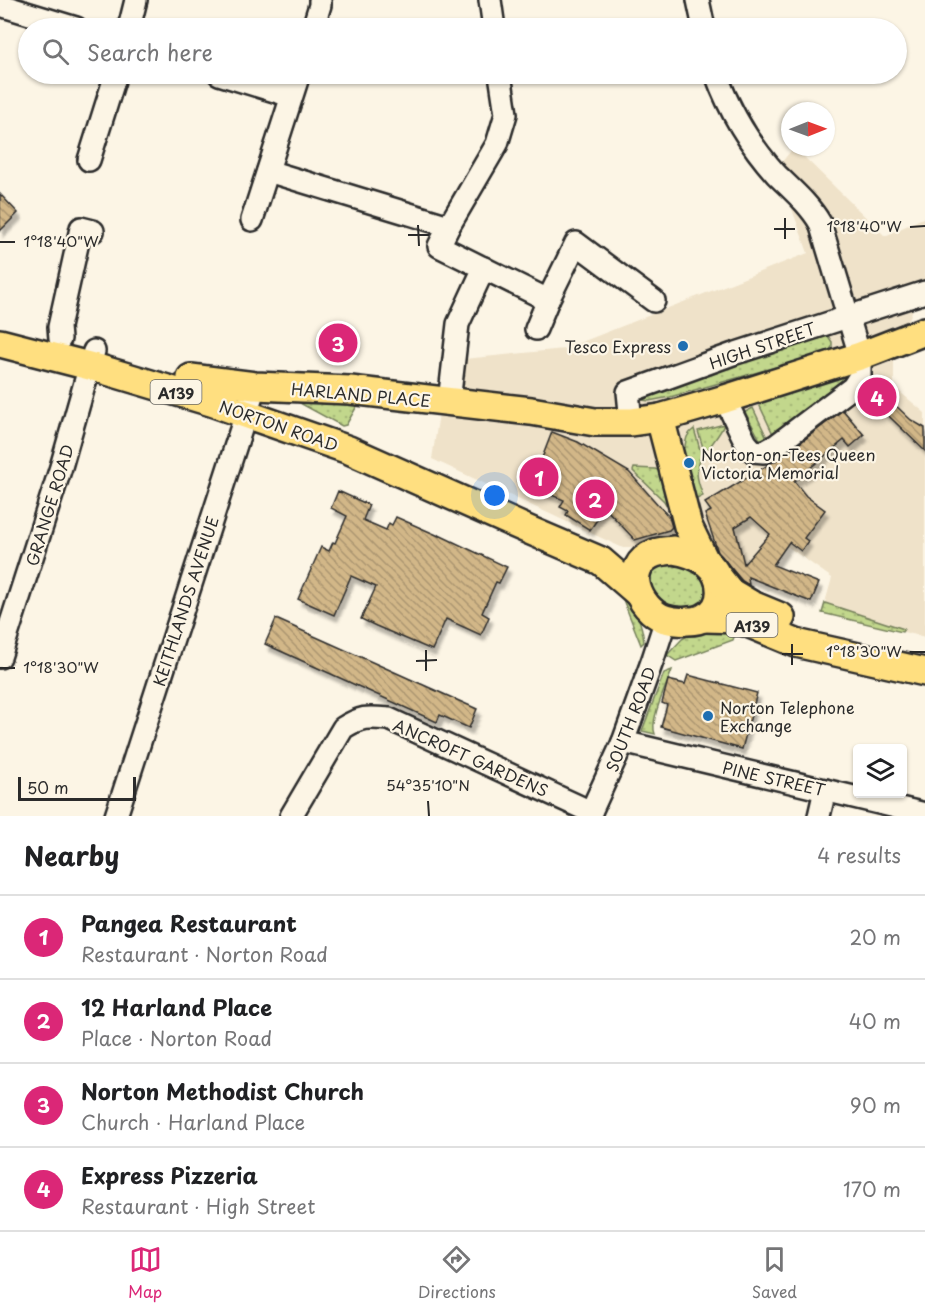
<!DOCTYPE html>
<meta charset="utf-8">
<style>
:root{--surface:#fff;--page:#f2f2f2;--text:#202124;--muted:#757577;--line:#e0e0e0;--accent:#db2777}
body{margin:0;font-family:"Playpen Sans",sans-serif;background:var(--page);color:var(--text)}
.controls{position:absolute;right:18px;bottom:18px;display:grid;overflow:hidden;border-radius:6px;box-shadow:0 2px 4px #0004}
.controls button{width:54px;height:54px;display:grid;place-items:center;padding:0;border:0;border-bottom:2px solid var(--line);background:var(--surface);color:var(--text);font:30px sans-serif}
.compass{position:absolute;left:781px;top:102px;width:54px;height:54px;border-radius:50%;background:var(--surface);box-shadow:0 2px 4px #0004;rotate:89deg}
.scale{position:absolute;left:18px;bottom:15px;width:118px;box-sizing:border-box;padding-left:6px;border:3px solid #2b2b2b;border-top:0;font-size:16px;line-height:21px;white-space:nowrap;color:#2b2b2b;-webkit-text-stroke:4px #fcf5e5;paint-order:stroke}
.you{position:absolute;left:495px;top:496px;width:21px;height:21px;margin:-15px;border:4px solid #fff;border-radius:50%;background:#1a73e8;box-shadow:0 0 0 9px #1a73e833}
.badge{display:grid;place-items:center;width:39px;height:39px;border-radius:50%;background:var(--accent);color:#fff;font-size:20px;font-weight:700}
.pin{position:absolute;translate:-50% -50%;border:3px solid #fff;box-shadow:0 2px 6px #0006}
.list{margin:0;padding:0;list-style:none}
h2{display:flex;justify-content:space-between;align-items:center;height:78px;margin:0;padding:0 24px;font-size:26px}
h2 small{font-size:20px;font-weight:400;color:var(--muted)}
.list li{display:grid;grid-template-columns:39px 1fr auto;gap:18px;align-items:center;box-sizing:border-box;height:84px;padding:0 24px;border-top:2px solid var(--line)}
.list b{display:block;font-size:22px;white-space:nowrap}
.list p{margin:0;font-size:20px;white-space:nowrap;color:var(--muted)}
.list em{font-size:20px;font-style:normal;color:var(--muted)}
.icon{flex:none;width:33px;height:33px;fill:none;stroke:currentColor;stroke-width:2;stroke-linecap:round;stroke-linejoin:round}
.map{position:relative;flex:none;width:925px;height:816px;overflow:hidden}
.search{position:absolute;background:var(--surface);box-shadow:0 2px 4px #0004;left:18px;right:18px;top:18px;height:66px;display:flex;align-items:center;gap:15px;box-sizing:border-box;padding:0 21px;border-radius:33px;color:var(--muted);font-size:22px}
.sheet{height:414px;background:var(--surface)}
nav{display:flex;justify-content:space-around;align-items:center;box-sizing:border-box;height:84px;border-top:2px solid var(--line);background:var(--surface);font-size:16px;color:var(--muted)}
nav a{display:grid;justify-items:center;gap:3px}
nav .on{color:var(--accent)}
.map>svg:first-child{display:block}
.built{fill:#efe2c9}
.green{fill:url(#green-dots);stroke:#76815c;stroke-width:1.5}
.building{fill:url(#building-back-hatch);stroke:#2b2b2b;stroke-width:1.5;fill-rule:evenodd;filter:url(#shadow)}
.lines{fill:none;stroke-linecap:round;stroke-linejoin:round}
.minor-casing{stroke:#2b2b2b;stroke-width:26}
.major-casing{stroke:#2b2b2b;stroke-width:32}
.minor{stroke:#fcf5e5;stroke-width:21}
.major{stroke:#ffdf80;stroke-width:27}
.ticks{fill:none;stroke:#2b2b2b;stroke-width:2}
.poi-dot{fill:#1f6fb2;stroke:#fcf5e5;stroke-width:2}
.labels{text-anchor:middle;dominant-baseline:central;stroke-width:4.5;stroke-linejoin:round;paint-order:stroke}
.shield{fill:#fcf5e5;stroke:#6a6863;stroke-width:1.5}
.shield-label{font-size:15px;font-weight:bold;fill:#2b2b2b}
.street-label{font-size:16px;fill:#2b2b2b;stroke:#fcf5e5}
.poi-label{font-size:16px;fill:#2b2b2b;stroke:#fcf5e5;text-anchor:start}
.ticks-label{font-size:15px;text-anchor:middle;fill:#2b2b2b;stroke:#fcf5e5;stroke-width:4.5;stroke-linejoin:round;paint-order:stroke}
</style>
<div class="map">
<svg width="925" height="816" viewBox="0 0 925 816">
<defs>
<pattern id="green-dots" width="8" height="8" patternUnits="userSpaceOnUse" patternTransform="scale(1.5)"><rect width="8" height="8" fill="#c2d78c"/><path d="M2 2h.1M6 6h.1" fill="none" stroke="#a7b979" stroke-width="1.8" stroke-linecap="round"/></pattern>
<pattern id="building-back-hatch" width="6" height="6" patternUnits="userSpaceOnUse" patternTransform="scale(1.5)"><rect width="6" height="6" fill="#d2b788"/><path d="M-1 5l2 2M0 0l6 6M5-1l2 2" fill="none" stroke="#ab956f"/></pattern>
<filter id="shadow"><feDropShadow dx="3.5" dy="6" stdDeviation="1.5" flood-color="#0004"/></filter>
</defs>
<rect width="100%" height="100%" fill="#fcf5e5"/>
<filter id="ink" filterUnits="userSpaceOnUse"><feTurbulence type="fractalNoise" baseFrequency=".0167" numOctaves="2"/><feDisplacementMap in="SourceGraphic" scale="12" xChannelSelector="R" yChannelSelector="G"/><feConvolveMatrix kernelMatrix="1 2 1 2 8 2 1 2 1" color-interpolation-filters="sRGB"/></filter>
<g filter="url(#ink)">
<path class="built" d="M794 147 885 236 925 217V278L894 358V387L925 413V637L822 613 832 578 781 542 743 582 709 546 623 548 432 459 442 394 464 359 564 349 808 253 777 168Z"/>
<g class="green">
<path d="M824 330 832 342V347L828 352 670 397 649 401 643 400 642 392Z"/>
<path d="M850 373 853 374 774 436 758 402Z"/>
<path d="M295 399 356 400 357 406 346 425 342 426 296 401Z"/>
<path d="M753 408 769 442 763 445 745 412Z"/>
<path d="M724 424C722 432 711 444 706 452L704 451 698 431Z"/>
<path d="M694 429 702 456C694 472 697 479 703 496L695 500 682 448 685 447C686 438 687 434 694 429Z"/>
<path d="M634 468 655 469 660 471 674 510 669 509 664 501 633 471Z"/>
<path d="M676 560 699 570 710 586 704 605 681 610 658 604 646 575 651 566Z"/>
<path d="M622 590C635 610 641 617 644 642L641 645 620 592Z"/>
<path d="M825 603 904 629 902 632 822 613Z"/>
<path d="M737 628 733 640 676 661 667 655 682 639 694 632Z"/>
<path d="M672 670C667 685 649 720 655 734L642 731 664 673Z"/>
</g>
<g class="building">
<path d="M0 194 18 213 0 231Z"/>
<path d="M874 385 911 420 925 428V451L865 393Z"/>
<path d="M843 410 864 435 850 447 844 440 809 469 810 471 794 481 806 496 825 510 804 538 808 541 801 551 789 542 773 565 819 583 811 602 748 577 749 585 742 581 718 552 705 514 711 511 705 503 783 456ZM751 517 770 534 744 564 735 527Z"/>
<path d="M552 432 578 442 629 472 669 517 672 527 669 530 635 540 605 508 590 530 566 515 568 511 560 507 564 500 517 481 521 466 537 471Z"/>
<path d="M338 491 369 505 363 520 386 530 389 523 392 525 396 517 439 536V535L507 567 499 583 496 582 482 613 489 617 481 635 446 619 432 650 376 626 361 619 376 587 351 576 334 615 298 599 321 547 329 551 333 542 335 543 347 516 331 508Z"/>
<path d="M276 619 477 709 469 728 440 715 437 722 265 644Z"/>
<path d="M688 675 757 693 742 749 661 727 667 705 662 703 668 680 685 684Z"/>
</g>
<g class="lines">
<defs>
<g id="minor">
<path d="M490 0 494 28"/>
<path d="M698 0 704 28"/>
<path d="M0 5 76 28"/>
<path d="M129 28 136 0"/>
<path d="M313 28 320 5V0"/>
<path d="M219 74 291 96"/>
<path d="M500 74 506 114 497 144 449 226 439 246 548 300"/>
<path d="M716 74C729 110 750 145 776 174 792 190 809 204 820 223L860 356V376L853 387 775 446 764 452 753 451 746 443 725 399"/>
<path d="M89 160 116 74"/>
<path d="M268 171 449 226"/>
<path d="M252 220 299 74"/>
<path d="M536 329 548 300 576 243 654 301"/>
<path d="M60 339 59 327 81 228 93 231"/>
<path d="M449 402 458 324 484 268"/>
<path d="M631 422 628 392 733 354 925 292"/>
<path d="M0 657 61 467 94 351"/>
<path d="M623 742 925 814"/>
<path d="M116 816 255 386"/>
<path d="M291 816 343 728C362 716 367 717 389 719L591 812"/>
<path d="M589 816 623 742 653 659 666 619"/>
<path d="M819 816 825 790"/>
</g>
<g id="major">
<path d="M0 343 97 368 211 402 349 450 531 531 601 561 638 593"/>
<path d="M191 378 255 386 350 390 531 411 595 422H631L660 418 725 399 860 356 925 331"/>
<path d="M660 418 688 526 705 561"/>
<path d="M673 550C685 552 697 555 707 563 724 577 726 606 705 617 700 620 694 621 688 621 681 622 672 621 665 619 638 609 620 566 655 553 661 551 667 551 673 550Z"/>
<path d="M718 577 730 592 752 605 781 617"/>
<path d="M705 618 738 619 796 643 925 672"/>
</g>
</defs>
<use href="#minor" class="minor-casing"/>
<use href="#major" class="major-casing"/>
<use href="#minor" class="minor"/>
<use href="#major" class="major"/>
</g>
</g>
<path class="ticks" d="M785 218V239M418 225 419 246M910 227 925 226M774 229H795M408 235H429M0 242H15M792 644V665M426 650V671M910 652H925M782 654H803M416 661 437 660M0 668H15M428 801 429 816"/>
<g class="poi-dot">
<circle cx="683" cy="346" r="6"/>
<circle cx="689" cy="463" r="6"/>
<circle cx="708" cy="716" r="6"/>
</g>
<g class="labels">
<g class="shield">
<rect x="150.5" y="380" width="51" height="24" rx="4.5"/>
<rect x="726.5" y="613" width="51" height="24" rx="4.5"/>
</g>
<g class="shield-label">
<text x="176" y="392">A139</text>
<text x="752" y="625">A139</text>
</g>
<g class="street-label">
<text transform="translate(762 345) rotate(-19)">HIGH STREET</text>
<text transform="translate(361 394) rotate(5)">HARLAND PLACE</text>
<text transform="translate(279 425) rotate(19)">NORTON ROAD</text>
<text transform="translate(49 505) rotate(-73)">GRANGE ROAD</text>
<text transform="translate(185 601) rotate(-72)">KEITHLANDS AVENUE</text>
<text transform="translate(630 719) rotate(-69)">SOUTH ROAD</text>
<text transform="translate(471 757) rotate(24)">ANCROFT GARDENS</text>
<text transform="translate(774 778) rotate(13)">PINE STREET</text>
</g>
<g class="poi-label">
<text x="671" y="346" text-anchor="end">Tesco Express</text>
<text x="701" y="454">Norton-on-Tees Queen<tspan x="701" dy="18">Victoria Memorial</tspan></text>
<text x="720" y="707">Norton Telephone<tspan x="720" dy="18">Exchange</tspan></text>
</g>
</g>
<g class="ticks-label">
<text x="864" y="232">1°18'40"W</text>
<text x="61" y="247">1°18'40"W</text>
<text x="864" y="657">1°18'30"W</text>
<text x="61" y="673">1°18'30"W</text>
<text x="428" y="791">54°35'10"N</text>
</g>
</svg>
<div class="controls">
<button><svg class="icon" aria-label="layers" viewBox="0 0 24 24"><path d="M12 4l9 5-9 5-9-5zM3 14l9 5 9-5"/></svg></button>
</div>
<svg class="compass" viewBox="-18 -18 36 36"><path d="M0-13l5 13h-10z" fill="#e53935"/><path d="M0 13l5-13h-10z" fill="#757577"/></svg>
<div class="scale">50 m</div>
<div class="you"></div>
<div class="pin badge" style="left:539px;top:477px">1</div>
<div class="pin badge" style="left:595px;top:499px">2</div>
<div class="pin badge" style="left:338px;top:343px">3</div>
<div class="pin badge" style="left:877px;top:397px">4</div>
<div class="search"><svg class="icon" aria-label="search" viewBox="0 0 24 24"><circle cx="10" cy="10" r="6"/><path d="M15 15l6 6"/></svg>Search here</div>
</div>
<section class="sheet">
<h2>Nearby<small>4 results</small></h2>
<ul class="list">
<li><span class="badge">1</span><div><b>Pangea Restaurant</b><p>Restaurant · Norton Road</p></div><em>20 m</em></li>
<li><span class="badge">2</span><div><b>12 Harland Place</b><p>Place · Norton Road</p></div><em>40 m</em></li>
<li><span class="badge">3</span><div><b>Norton Methodist Church</b><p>Church · Harland Place</p></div><em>90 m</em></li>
<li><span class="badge">4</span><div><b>Express Pizzeria</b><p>Restaurant · High Street</p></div><em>170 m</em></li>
</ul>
</section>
<nav>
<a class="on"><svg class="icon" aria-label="map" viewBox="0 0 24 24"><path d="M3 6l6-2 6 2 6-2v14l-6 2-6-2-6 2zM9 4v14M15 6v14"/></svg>Map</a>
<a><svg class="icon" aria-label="directions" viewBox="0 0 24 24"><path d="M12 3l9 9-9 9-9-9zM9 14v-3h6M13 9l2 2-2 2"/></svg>Directions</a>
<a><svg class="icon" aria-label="saved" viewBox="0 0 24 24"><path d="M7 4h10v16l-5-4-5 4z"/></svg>Saved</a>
</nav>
